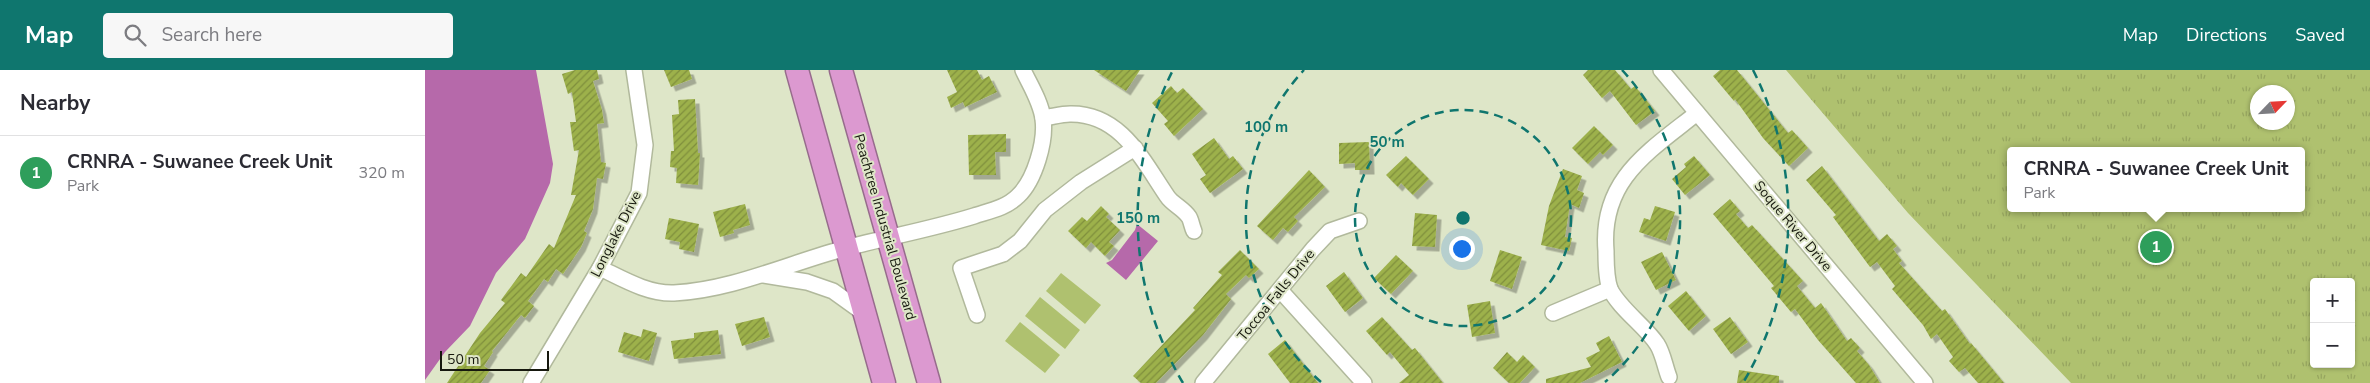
<!DOCTYPE html>
<meta charset="utf-8">
<style>
:root{--surface:#fff;--page:#f7f7f7;--text:#2b2b33;--muted:#7c7c81;--line:#e1e1e2;--accent:#0f766e}
body{margin:0;font-family:"Nunito Sans",sans-serif;background:var(--page);color:var(--text)}
.controls{position:absolute;right:15px;bottom:15px;display:grid;overflow:hidden;border-radius:5px;box-shadow:0 1px 4px #0004}
.controls button{width:45px;height:45px;display:grid;place-items:center;padding:0;border:0;border-bottom:1px solid var(--line);background:var(--surface);color:var(--text);font:25px sans-serif}
.compass{position:absolute;left:1825px;top:15px;width:45px;height:45px;border-radius:50%;background:var(--surface);box-shadow:0 1px 4px #0004;rotate:65deg}
.scale{position:absolute;left:15px;bottom:12px;width:109px;box-sizing:border-box;padding-left:5px;border:2px solid #16180e;border-top:0;font-size:14px;line-height:18px;white-space:nowrap;color:#16180e;-webkit-text-stroke:4px #dee6c8;paint-order:stroke}
.you{position:absolute;left:1036px;top:178px;width:18px;height:18px;margin:-12px;border:4px solid #fff;border-radius:50%;background:#1a73e8;box-shadow:0 0 0 8px #1a73e833}
.badge{display:grid;place-items:center;width:32px;height:32px;border-radius:50%;background:var(--accent);color:#fff;font-size:16px;font-weight:700}
.pin{position:absolute;translate:-50% -50%;border:2px solid #fff;box-shadow:0 1px 5px #0006}
.popup{position:absolute;left:1582px;top:77px;width:298px;height:65px;box-sizing:border-box;display:grid;place-content:center;border-radius:5px;background:var(--surface);filter:drop-shadow(0 1px 4px #0005);font-size:16px;white-space:nowrap;color:var(--muted)}
.popup b{font-size:19px;color:var(--text)}
.popup::after{content:'';position:absolute;left:50%;top:100%;margin-left:-10px;border:10px solid transparent;border-top-color:var(--surface)}
.list{margin:0;padding:0;list-style:none}
h2{display:flex;justify-content:space-between;align-items:center;height:65px;margin:0;padding:0 20px;font-size:21px}
h2 small{font-size:16px;font-weight:400;color:var(--muted)}
.list li{display:grid;grid-template-columns:32px 1fr auto;gap:15px;align-items:center;box-sizing:border-box;height:75px;padding:0 20px;border-top:1px solid var(--line)}
.list b{display:block;font-size:19px;white-space:nowrap}
.list p{margin:0;font-size:16px;white-space:nowrap;color:var(--muted)}
.list em{font-size:16px;font-style:normal;color:var(--muted)}
.icon{flex:none;width:28px;height:28px;fill:none;stroke:currentColor;stroke-width:2;stroke-linecap:round;stroke-linejoin:round}
.map{position:relative;flex:none;width:1945px;height:313px;overflow:hidden}
header{display:flex;align-items:center;gap:30px;box-sizing:border-box;height:70px;padding:0 25px;background:var(--accent);color:#fff}
header strong{font-size:24px}
nav{display:flex;gap:28px;margin-inline-start:auto;font-size:18px}
.search{width:350px;height:45px;background:var(--page);display:flex;align-items:center;gap:12px;box-sizing:border-box;padding:0 18px;border-radius:5px;color:var(--muted);font-size:19px}
main{display:flex}
aside{flex:1;background:var(--surface)}
.map>svg:first-child{display:block}
.grass{fill:#afc16f}
.park{fill:url(#park-tufts);fill-rule:evenodd}
.water{fill:#b669aa}
.building{fill:url(#building-hatch);filter:url(#shadow)}
.lines{fill:none;stroke-linecap:round;stroke-linejoin:round}
.minor-casing{stroke:#b1b99c;stroke-width:18}
.highway-casing{stroke:#976c8c;stroke-width:25}
.minor{stroke:#fff;stroke-width:15}
.highway{stroke:#dc99d0;stroke-width:22}
.ring{fill:none;stroke:#0f766e;stroke-width:2.5;stroke-dasharray:9 6}
.labels{text-anchor:middle;dominant-baseline:central;stroke-width:4;stroke-linejoin:round;paint-order:stroke}
.street-label{font-size:14px;fill:#16180e;stroke:#dee6c8}
.centre{fill:#0f766e;stroke:#dee6c8;stroke-width:2.5}
.ring-label{font-size:15px;text-anchor:middle;font-weight:bold;fill:#0f766e;stroke:#dee6c8;stroke-width:4;stroke-linejoin:round;paint-order:stroke}
</style>
<header>
<strong>Map</strong>
<div class="search"><svg class="icon" aria-label="search" viewBox="0 0 24 24"><circle cx="10" cy="10" r="6"/><path d="M15 15l6 6"/></svg>Search here</div>
<nav><a>Map</a><a>Directions</a><a>Saved</a></nav>
</header>
<main>
<aside>
<h2>Nearby<small></small></h2>
<ul class="list">
<li><span class="badge" style="background:#2e9e5b">1</span><div><b>CRNRA - Suwanee Creek Unit</b><p>Park</p></div><em>320 m</em></li>
</ul>
</aside>
<div class="map">
<svg width="1945" height="313" viewBox="0 0 1945 313">
<defs>
<pattern id="park-tufts" width="24" height="20" patternUnits="userSpaceOnUse" patternTransform="scale(1.25)"><rect width="24" height="20" fill="#afc16f"/><path d="M3 7l-1-3M5 7V3M7 7l1-3M15 17l-1-3M17 17v-4M19 17l1-3" fill="none" stroke="#96a55f"/></pattern>
<pattern id="building-hatch" width="6" height="6" patternUnits="userSpaceOnUse" patternTransform="scale(1.25)"><rect width="6" height="6" fill="#9db14b"/><path d="M-1 1l2-2M0 6l6-6M5 7l2-2" fill="none" stroke="#7f8f3d"/></pattern>
<filter id="shadow"><feDropShadow dx="4.5" dy="4.5" stdDeviation="0" flood-color="#0004"/></filter>
</defs>
<rect width="100%" height="100%" fill="#dee6c8"/>
<g class="grass">
<path d="M636 203 676 235 660 254 621 221Z"/>
<path d="M615 227 655 260 640 279 600 246Z"/>
<path d="M595 252 635 285 620 303 580 271Z"/>
</g>
<path class="park" d="M1361 0H1945V313H1646L1483 143ZM1832 22H1862V52H1832ZM1586 81H1876V138H1586ZM1889 212H1926V294H1889Z"/>
<g class="water">
<path d="M0 0H111L128 94 125 113 100 169 71 203 45 256 20 282 0 310Z"/>
<path d="M712 154 733 171 701 210 681 193 687 190 710 160Z"/>
</g>
<g class="building">
<path d="M150 0H172L174 9 168 11 177 40 179 53 172 54 176 92 181 93 178 109 172 108 168 139 159 161 162 163 156 177 138 204 131 199 123 212 119 209 103 231 109 236 100 248 96 245 67 281 68 282 59 296 65 300 56 313H22L55 263 80 233 76 230 96 203 101 207 124 174 129 178 151 125H146L154 80 149 81 145 52H151L147 22 143 24 137 4Z"/>
<path d="M239 0H264L267 9 246 17Z"/>
<path d="M522 0H552L557 10 564 6 572 22 540 37 538 32 526 38 522 27 532 22Z"/>
<path d="M669 0H715L701 21Z"/>
<path d="M1163 0H1190L1206 19 1210 16 1230 41 1211 55 1185 21 1177 28 1158 5Z"/>
<path d="M1295 0H1312L1363 63 1367 60 1383 78 1364 96 1338 68 1310 29 1309 31 1288 6Z"/>
<path d="M746 16 752 23 758 18 778 39 749 66 739 54 743 51 727 33Z"/>
<path d="M270 29 273 83H275L273 115 251 113 252 98 245 97 246 81H249L247 45 254 44 253 30Z"/>
<path d="M1169 56 1188 75 1178 85 1175 82 1163 94 1147 78Z"/>
<path d="M581 64V82H570L571 105H544L543 65Z"/>
<path d="M789 68 804 89 808 86 818 99 785 123 775 109 781 105 767 84Z"/>
<path d="M944 72 945 100H930V93L914 94V73Z"/>
<path d="M981 86 1004 109 988 125 976 113 973 117 961 105Z"/>
<path d="M1269 86 1285 105 1260 125 1247 109 1261 97 1259 94Z"/>
<path d="M1397 96 1454 171 1462 164 1472 176 1468 179 1477 191 1474 193 1517 241 1520 239 1545 274 1546 273 1579 313H1553L1540 298 1534 302 1524 291 1528 287 1512 264 1506 269 1498 255 1467 219 1470 216 1452 192 1445 197 1408 147 1411 145 1381 110Z"/>
<path d="M1138 99 1157 106 1152 120 1159 123 1154 138 1145 134 1140 167 1147 168 1144 181 1116 175 1124 136Z"/>
<path d="M884 100 900 117 869 147 873 151 863 162 858 158 848 170 832 156Z"/>
<path d="M1305 129 1315 141 1311 144 1323 158 1327 155 1378 211 1372 216 1390 238 1396 233 1422 271 1426 268 1435 278 1432 281 1444 295 1455 313H1431L1393 270 1370 239 1366 242 1346 218 1349 216 1288 144Z"/>
<path d="M320 134 325 155 308 160 309 163 295 167 288 142Z"/>
<path d="M676 136 684 144 681 147 695 160 684 172 689 176 680 186 666 172 661 178 643 161 657 147 662 151Z"/>
<path d="M1230 136 1250 142 1241 171 1214 162 1219 148 1225 150Z"/>
<path d="M990 143 1012 145 1010 177 987 176Z"/>
<path d="M244 148 274 154 269 182 254 179 255 172 240 169Z"/>
<path d="M815 180 834 199 824 208 821 205 801 224 806 229 778 265 731 313H716L708 306 770 240 768 238 797 205 793 202Z"/>
<path d="M1075 180 1097 187 1087 219 1065 211Z"/>
<path d="M1237 182 1251 210 1231 220 1216 192Z"/>
<path d="M971 185 988 201 966 224 949 208Z"/>
<path d="M919 202 938 228 920 242 901 216Z"/>
<path d="M1261 221 1281 246 1264 261 1243 236Z"/>
<path d="M1065 231 1070 263 1047 267 1042 235Z"/>
<path d="M339 247 345 267 317 276 310 254Z"/>
<path d="M957 247 987 280 990 278 1018 313H974L984 305 965 282 962 285 941 261Z"/>
<path d="M1305 247 1323 272 1306 284 1288 259Z"/>
<path d="M218 259 232 263 224 291 193 282 199 262 216 267Z"/>
<path d="M293 260 296 284 249 289 246 271 269 268V263Z"/>
<path d="M1184 266 1197 292 1155 313H1121V309L1166 297 1161 288 1175 281 1171 273Z"/>
<path d="M860 270 893 313H865L843 284Z"/>
<path d="M1082 282 1092 292 1098 285 1110 297 1095 313H1084L1068 298Z"/>
<path d="M1314 300 1354 306V313H1312Z"/>
</g>
<g class="lines">
<defs>
<g id="minor">
<path d="M1236 0 1500 313"/>
<path d="M618 48C627 47 636 44 645 44 695 43 717 89 742 126 747 134 758 138 764 147 766 150 767 157 769 161"/>
<path d="M175 198C198 209 223 224 249 223 308 220 364 193 421 178 463 167 507 159 549 146 564 141 581 138 593 126 610 110 621 71 618 49 616 32 605 15 598 0"/>
<path d="M339 205 382 212 408 221 440 244"/>
<path d="M855 220 939 313"/>
<path d="M1128 243 1185 219"/>
<path d="M552 245 536 198 578 184 595 171 620 140 656 112 710 78"/>
<path d="M1244 307C1240 297 1238 283 1232 274 1221 257 1194 238 1185 219 1181 208 1181 193 1181 181 1175 110 1223 82 1272 43"/>
<path d="M106 313 175 198 214 123 220 75 209 0"/>
<path d="M778 313 888 179 905 161 934 151"/>
</g>
<g id="highway">
<path d="M372 0 459 313"/>
<path d="M416 0 504 313"/>
</g>
</defs>
<use href="#minor" class="minor-casing"/>
<use href="#highway" class="highway-casing"/>
<use href="#minor" class="minor"/>
<use href="#highway" class="highway"/>
</g>
<g class="ring">
<circle cx="1038" cy="148" r="108"/>
<path d="M896 312A217 217 0 0 1 879 0M1197 0A217 217 0 0 1 1180 312"/>
<path d="M758 313A325 325 0 0 1 748 0M1328 0A325 325 0 0 1 1318 313"/>
</g>
<g class="labels">
<g class="street-label">
<text transform="translate(1368 156) rotate(50)">Soque River Drive</text>
<text transform="translate(460 157) rotate(74)">Peachtree Industrial Boulevard</text>
<text transform="translate(191 164) rotate(-63)">Longlake Drive</text>
<text transform="translate(851 225) rotate(-51)">Toccoa Falls Drive</text>
</g>
</g>
<circle cx="1038" cy="148" r="8" class="centre"/>
<g class="ring-label">
<text x="841" y="62">100 m</text>
<text x="962" y="77">50 m</text>
<text x="713" y="153">150 m</text>
</g>
</svg>
<div class="controls">
<button>+</button>
<button>−</button>
</div>
<svg class="compass" viewBox="-18 -18 36 36"><path d="M0-13l5 13h-10z" fill="#e53935"/><path d="M0 13l5-13h-10z" fill="#7c7c81"/></svg>
<div class="scale">50 m</div>
<div class="you"></div>
<div class="pin badge" style="left:1731px;top:177px;background:#2e9e5b">1</div>
<div class="popup"><b>CRNRA - Suwanee Creek Unit</b>Park</div>
</div>
</main>
